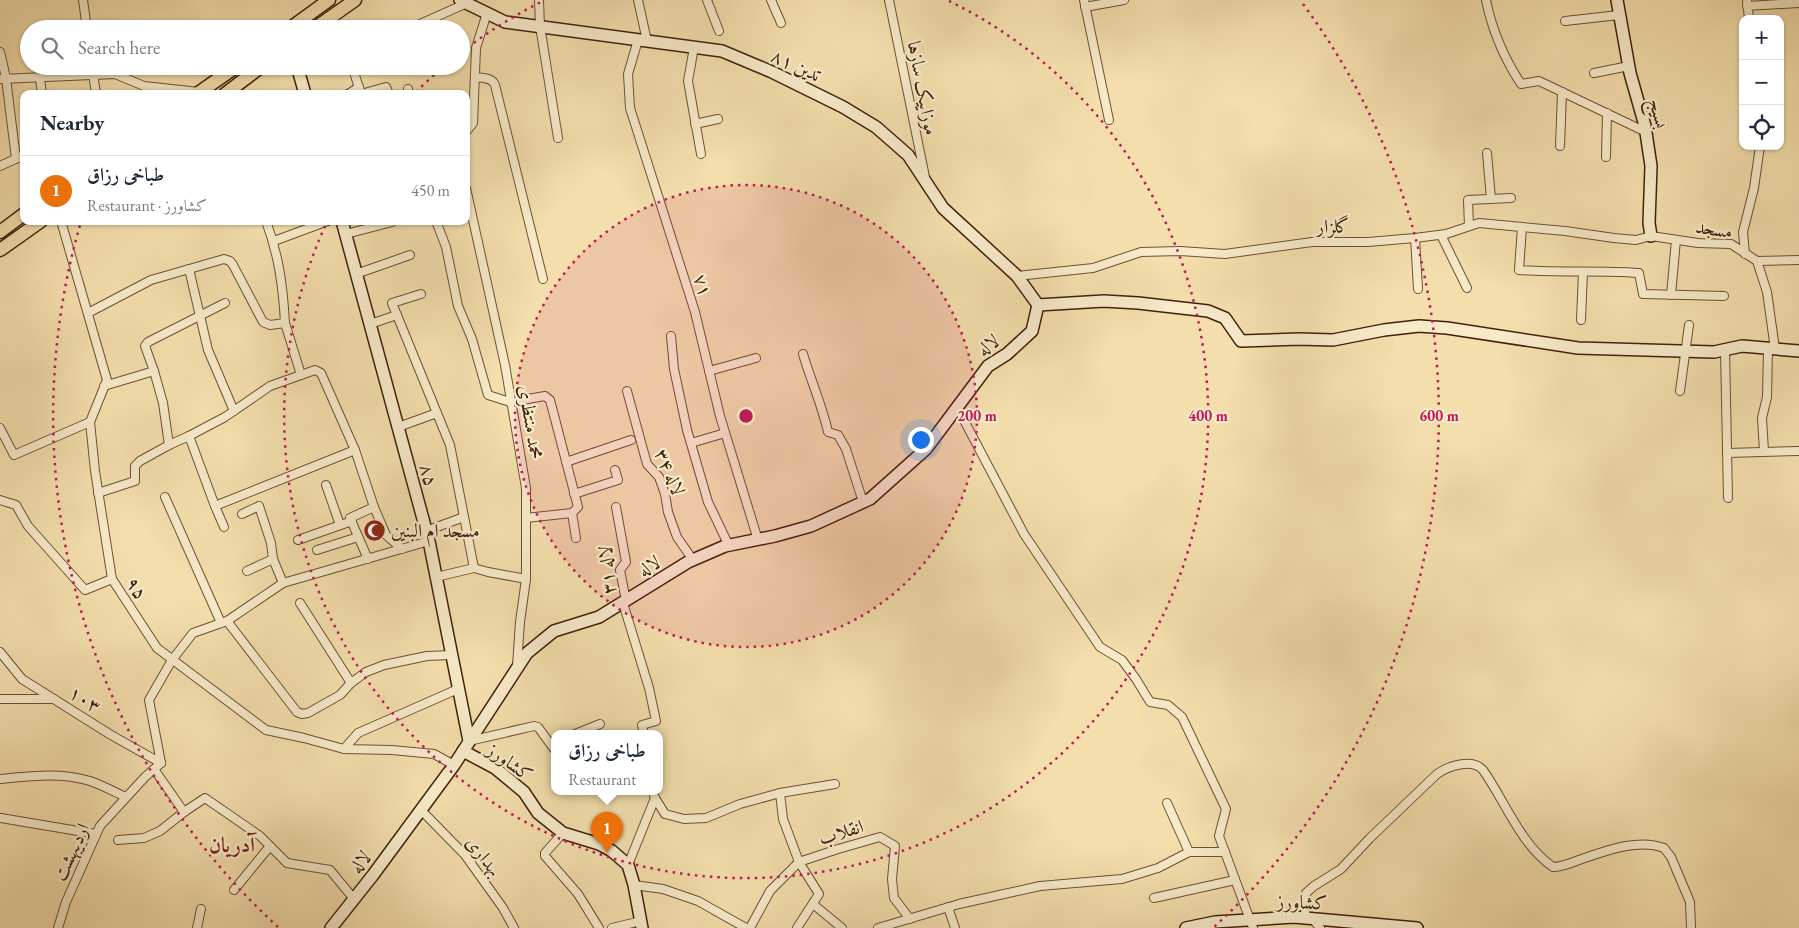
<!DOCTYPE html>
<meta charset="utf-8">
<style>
:root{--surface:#fff;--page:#f6f6f7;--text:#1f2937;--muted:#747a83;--line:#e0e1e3;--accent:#8f2418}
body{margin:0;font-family:"EB Garamond",Amiri,serif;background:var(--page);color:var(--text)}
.controls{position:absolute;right:15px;top:15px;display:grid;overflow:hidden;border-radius:10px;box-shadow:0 1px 4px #0004}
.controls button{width:45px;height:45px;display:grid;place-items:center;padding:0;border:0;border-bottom:1px solid var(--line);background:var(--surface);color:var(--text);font:25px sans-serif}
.you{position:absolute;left:920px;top:439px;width:18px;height:18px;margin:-12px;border:4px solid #fff;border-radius:50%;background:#1a73e8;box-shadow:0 0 0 8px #1a73e833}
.badge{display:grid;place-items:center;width:32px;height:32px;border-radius:50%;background:var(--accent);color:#fff;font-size:16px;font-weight:700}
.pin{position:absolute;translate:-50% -41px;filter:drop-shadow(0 1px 2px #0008)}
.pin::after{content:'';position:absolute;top:26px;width:18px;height:15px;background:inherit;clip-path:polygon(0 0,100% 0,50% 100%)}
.popup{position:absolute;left:551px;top:730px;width:112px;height:65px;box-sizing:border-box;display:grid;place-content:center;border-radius:10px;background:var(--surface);filter:drop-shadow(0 1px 4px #0005);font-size:16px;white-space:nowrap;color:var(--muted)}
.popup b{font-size:19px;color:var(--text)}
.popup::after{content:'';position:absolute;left:50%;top:100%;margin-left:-10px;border:10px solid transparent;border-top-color:var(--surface)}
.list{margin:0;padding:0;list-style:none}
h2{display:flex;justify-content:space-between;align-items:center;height:65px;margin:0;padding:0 20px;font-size:21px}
h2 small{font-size:16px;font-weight:400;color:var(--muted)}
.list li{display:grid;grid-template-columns:32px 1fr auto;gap:15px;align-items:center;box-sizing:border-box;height:70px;padding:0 20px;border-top:1px solid var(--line)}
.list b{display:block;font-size:19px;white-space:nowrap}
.list p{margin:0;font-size:16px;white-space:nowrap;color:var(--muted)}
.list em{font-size:16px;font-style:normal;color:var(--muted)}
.icon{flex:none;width:28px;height:28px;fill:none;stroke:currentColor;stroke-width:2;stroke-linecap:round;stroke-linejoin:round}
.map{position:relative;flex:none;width:1799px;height:928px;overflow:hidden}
.search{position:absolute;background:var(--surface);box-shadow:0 1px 4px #0004;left:20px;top:20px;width:450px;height:55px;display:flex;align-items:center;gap:12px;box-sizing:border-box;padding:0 18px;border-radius:28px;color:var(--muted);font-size:19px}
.panel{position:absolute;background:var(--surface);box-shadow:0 1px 4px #0004;left:20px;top:90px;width:450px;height:135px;border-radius:10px}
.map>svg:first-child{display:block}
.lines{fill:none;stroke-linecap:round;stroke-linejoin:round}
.street-casing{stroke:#6d5034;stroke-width:10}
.secondary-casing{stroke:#40200c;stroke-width:14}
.primary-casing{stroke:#40200c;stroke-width:15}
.street{stroke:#f7eac9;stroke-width:8}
.secondary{stroke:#f7eac9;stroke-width:11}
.primary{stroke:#f3deac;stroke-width:12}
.ring{fill:none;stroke:#c2185b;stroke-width:2.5;stroke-dasharray:2.5 5}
.labels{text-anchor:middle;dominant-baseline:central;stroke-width:4.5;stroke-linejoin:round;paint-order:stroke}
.street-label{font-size:19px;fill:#40200c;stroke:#f7eac9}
.poi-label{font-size:19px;fill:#40200c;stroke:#f7eac9;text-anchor:start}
.quarter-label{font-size:21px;font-weight:bold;fill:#7a1f14;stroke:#f7eac9}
.centre{fill:#c2185b;stroke:#f7eac9;stroke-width:2.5}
.ring-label{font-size:15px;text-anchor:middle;font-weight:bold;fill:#c2185b;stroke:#f7eac9;stroke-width:4.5;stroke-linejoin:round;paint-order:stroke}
</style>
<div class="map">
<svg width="1799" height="928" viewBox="0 0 1799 928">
<rect width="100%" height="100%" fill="#f3deac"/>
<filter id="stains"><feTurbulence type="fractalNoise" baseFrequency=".004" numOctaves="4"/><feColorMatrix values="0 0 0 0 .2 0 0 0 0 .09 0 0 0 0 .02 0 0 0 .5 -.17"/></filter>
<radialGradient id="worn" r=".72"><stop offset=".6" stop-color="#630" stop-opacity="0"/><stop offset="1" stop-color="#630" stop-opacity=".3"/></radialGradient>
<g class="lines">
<defs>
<g id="street">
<path d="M83 0 87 29"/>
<path d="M539 0 540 26 558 138"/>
<path d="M638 0 647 41"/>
<path d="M707 0 719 31"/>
<path d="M771 0 781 23"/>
<path d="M889 0 925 177"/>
<path d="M1084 0 1109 120"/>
<path d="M1486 0C1492 30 1504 58 1521 84L1539 81 1646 132"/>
<path d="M1747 0 1749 19"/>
<path d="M1747 6 1799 3"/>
<path d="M1085 7 1124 0"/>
<path d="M1565 21 1619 15"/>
<path d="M409 29 467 3"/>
<path d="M638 40 628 74 630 108 695 312 720 416 758 540"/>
<path d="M694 47 688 81 701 154"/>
<path d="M0 52 6 78 16 159"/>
<path d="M92 66 96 94"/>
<path d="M352 66 361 94 386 87 389 94"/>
<path d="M1594 73 1629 66"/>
<path d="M475 77C482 78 492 77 495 85L543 279"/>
<path d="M0 79 115 74 144 86 199 92"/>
<path d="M40 79 42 94"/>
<path d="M408 89 409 94"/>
<path d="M348 94 359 87"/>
<path d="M695 124 718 119"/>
<path d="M466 132 473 123 476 48 487 13"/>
<path d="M1560 146 1562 92"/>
<path d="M1487 153 1491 199"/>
<path d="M1606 157 1607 113"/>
<path d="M0 166 24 155"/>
<path d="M466 188 505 365 526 488V579L520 622 517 666"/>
<path d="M61 221 107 380 90 422 95 471 112 579 157 648 266 730 304 738 344 749 392 750 434 754 454 765"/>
<path d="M436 221 446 247 458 306 472 339 488 395 510 402 545 396 550 400 578 507 572 513 576 538"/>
<path d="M1469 226 1468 200 1511 198"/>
<path d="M1522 227 1519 270C1559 273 1599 270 1639 273L1643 294 1724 296"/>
<path d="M346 234 392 222"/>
<path d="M1441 235 1467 288"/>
<path d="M1415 238 1418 289"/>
<path d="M274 241 328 221"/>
<path d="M1745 254 1743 232 1754 188 1760 146"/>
<path d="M1757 261 1767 292 1775 349"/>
<path d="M189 269 208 350 234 411"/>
<path d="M356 274 410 255"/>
<path d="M1017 276 1093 268 1141 252 1180 251 1225 254 1312 242H1368L1415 238 1446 234 1479 223 1565 231 1614 238 1636 240 1651 236 1698 243 1731 244 1757 261 1799 260"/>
<path d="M421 294 392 303 450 445 474 568"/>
<path d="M1671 295 1676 240"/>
<path d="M88 313 151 280 224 259 230 261 233 265 263 322 270 325 285 323C283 287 279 256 266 221"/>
<path d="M1581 320 1583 272"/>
<path d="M285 323 301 375"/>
<path d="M370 324 397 315"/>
<path d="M671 336 674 369 687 430 708 502 729 546"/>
<path d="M1725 350 1728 498"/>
<path d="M803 354C811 381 822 405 828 432L838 435 846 449 863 502"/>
<path d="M709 371 756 358"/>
<path d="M104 386 154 371 145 346 148 342 225 303"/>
<path d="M627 391 647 464 659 477 665 494 668 512 677 537 693 560"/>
<path d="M1680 391 1689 325"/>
<path d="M957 407 1024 534 1100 647 1122 660 1136 679 1150 702 1168 705 1182 717 1226 809 1219 836 1253 928"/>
<path d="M398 427 437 413"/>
<path d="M0 428 14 455 90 422"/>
<path d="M189 436 225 417 270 386 315 370 321 373 355 450 374 507 386 535 402 549"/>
<path d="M691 443 725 433"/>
<path d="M169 445 189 436 215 506"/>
<path d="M1764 451 1762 418 1767 397 1768 349"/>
<path d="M1727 453 1799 451"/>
<path d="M566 462 631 440"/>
<path d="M326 485 340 525"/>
<path d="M98 493 135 481V466L140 461 169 445 163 403 154 371"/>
<path d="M574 494 618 480 615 470"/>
<path d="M165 497 221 623"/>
<path d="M0 500 16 505 28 526 85 590 112 579"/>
<path d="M616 507 626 562 620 570 626 601"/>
<path d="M242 514 259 506 271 543 273 559 283 583"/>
<path d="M526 518 572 513"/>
<path d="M224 527 215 506 355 450"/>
<path d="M426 531 464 517"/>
<path d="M298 540 352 521"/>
<path d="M317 550 358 537"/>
<path d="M368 559 350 518 374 507"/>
<path d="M247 571 273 559"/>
<path d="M436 577 474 568 488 572 526 579"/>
<path d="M300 603 351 683"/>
<path d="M623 603 649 688 656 721 642 725 644 734"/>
<path d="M227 621 297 712 302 714 308 713 340 695 351 683 366 672 384 665 427 656 451 655"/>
<path d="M0 652 22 679 111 735 161 763"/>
<path d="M0 699H54"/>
<path d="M575 734 600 724"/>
<path d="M469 741 534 726 538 727 554 749"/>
<path d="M344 749 358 733 458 689"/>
<path d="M161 763 149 700 172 660 193 633 227 621 283 583 429 541"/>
<path d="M0 779C31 776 60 772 90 781 102 785 114 792 126 797"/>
<path d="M653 792 655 798 665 814 684 819 706 818 740 804 780 793 835 784"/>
<path d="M780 793 783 819 799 862 819 894 797 928"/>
<path d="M1167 803 1189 852"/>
<path d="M420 809 465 855 503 908 514 928"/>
<path d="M184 812 205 798 260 836 287 863 330 870 354 899"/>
<path d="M1 818 96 834"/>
<path d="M563 833 545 853V856L578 894 599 928"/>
<path d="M118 840 144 838 160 831 184 812 154 769"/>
<path d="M628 865 655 798"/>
<path d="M634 885 663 889 698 901 746 928"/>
<path d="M234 890 270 846"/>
<path d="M1154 898 1235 880"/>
<path d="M813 904 842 928"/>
<path d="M948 907 955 928"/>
<path d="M1305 918 1306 893 1314 886 1341 869 1370 838 1437 774C1448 766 1472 758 1483 770 1505 801 1520 844 1553 867 1562 867 1571 863 1579 860 1605 851 1638 838 1664 848L1671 857 1690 902 1691 928"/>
<path d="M1312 918 1320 928"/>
<path d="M58 928 66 902 100 826 145 777 161 763"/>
<path d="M197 928 201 909"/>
<path d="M612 928 641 921"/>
<path d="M750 928 770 891 799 862 838 849 880 837 895 846 892 879 894 898 910 919"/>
<path d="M878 928 959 904 1040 886 1122 879 1158 868 1189 852H1225"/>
</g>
<g id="secondary">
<path d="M460 0 505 22 722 51 772 72 843 107 876 127 908 155 943 208 1017 276 1038 305"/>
<path d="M1617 0 1630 73 1645 126 1651 166 1649 223 1651 236"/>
<path d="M297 66 305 94"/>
<path d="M342 221 429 541 469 741"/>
<path d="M1038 305 1104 301 1138 303 1208 311 1225 318 1241 341 1299 339 1333 340 1384 330 1419 326 1447 328 1578 348 1714 352 1742 346 1799 351"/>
<path d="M463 751 495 768 524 792 538 813 563 833 599 844 612 851 628 865 634 885 642 928"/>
<path d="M331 928 373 875 454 765 527 653 554 631 599 617 688 562 725 546 775 536 811 526 870 499 926 449 988 366 1007 354 1032 331 1038 305"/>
<path d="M1186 928 1215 922 1294 917 1417 928"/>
</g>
<g id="primary">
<path d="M289 29 329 0"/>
<path d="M314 29 355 0"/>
<path d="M197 94 237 66"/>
<path d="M225 94 262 66"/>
<path d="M0 232 24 214"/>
<path d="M0 250 41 221"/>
</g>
</defs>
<use href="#street" class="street-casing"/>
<use href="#secondary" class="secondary-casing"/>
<use href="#primary" class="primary-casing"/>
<use href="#street" class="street"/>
<use href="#secondary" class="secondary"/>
<use href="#primary" class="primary"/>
</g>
<circle cx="746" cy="416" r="231" fill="#c2185b" fill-opacity=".12"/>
<g class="ring">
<circle cx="746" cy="416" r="231"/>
<path d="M416 92A462 462 0 0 1 443 67M462 52A462 462 0 0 1 543 1M949 1A462 462 0 1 1 326 224"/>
<path d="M278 927A693 693 0 0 1 80 225M1303 4A693 693 0 0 1 1214 927"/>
</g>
<defs>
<symbol id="mosque-disc" viewBox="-11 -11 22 22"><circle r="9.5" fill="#8f2418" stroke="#f7eac9"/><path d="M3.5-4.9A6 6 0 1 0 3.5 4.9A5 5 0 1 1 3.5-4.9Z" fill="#fff"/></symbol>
</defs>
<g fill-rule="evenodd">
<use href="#mosque-disc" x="362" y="518" width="25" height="25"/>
</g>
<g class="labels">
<g class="street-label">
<text transform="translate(796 65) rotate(25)">تدین ۸۱</text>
<text transform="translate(923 88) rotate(79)">موزاییک سازها</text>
<text transform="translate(1659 113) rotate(76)">بسیج</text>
<text transform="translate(1333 226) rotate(-1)">گلزار</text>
<text transform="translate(1714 229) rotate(8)">مسجد</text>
<text transform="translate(703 285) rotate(72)">۷۱</text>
<text transform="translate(988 345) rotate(-38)">لاله</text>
<text transform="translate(531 422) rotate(81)">محمد منتظری</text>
<text transform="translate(670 472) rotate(67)">لاله ۳۴</text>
<text transform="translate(429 475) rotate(75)">۸۵</text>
<text transform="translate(649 566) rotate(-33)">لاله</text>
<text transform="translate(607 570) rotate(-95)">لاله ۳۱</text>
<text transform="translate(137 588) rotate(57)">۹۵</text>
<text transform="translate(85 699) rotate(32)">۱۰۳</text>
<text transform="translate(510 762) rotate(36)">کشاورز</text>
<text transform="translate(841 832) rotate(-17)">انقلاب</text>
<text transform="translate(71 852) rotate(-65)">اردیبهشت</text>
<text transform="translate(484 856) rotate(52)">بهداری</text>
<text transform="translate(360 862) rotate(-53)">لاله</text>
<text transform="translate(1302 902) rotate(2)">کشاورز</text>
</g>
<g class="poi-label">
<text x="391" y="530">مسجد ام البنین</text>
</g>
<g class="quarter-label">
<text x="232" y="844">آدریان</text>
</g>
</g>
<circle cx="746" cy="416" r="8" class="centre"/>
<g class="ring-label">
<text x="977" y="421">200 m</text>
<text x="1208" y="421">400 m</text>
<text x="1439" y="421">600 m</text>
</g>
<rect width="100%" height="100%" filter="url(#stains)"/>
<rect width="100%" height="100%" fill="url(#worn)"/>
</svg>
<div class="controls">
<button>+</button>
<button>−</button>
<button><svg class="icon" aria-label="locate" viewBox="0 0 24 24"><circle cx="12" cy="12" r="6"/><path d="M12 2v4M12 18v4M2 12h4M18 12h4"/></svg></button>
</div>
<div class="you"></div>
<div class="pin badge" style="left:607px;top:853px;background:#e8710a">1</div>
<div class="popup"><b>طباخی رزاق</b>Restaurant</div>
<div class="search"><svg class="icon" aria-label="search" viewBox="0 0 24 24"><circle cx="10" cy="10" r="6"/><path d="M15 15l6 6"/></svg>Search here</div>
<section class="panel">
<h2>Nearby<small></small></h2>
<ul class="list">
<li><span class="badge" style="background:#e8710a">1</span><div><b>طباخی رزاق</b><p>Restaurant · کشاورز</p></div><em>450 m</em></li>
</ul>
</section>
</div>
